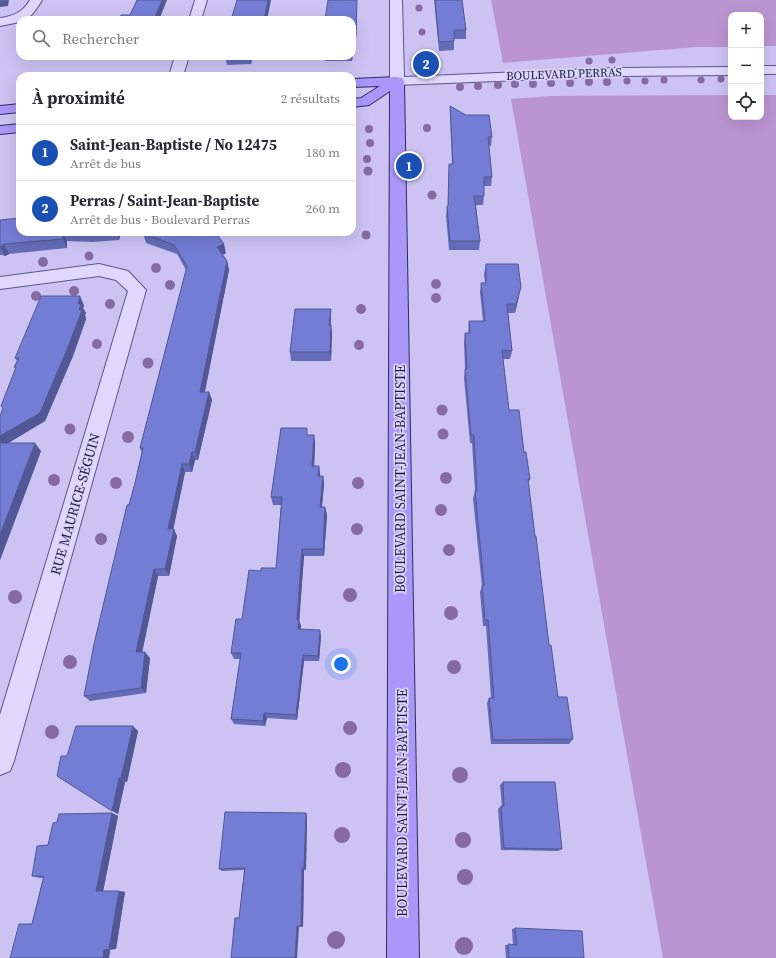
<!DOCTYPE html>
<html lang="fr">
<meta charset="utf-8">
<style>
:root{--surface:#fff;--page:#f2f2f3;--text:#2b2b33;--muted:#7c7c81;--line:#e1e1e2;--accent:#2064a5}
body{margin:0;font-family:"Source Serif 4",serif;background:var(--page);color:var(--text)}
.controls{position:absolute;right:12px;top:12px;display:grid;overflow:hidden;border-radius:8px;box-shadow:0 4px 16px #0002}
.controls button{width:36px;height:36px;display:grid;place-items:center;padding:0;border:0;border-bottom:1px solid var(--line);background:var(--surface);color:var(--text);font:20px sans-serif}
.you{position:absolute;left:341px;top:664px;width:14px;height:14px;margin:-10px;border:3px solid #fff;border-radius:50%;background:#1a73e8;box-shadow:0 0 0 6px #1a73e833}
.badge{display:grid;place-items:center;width:26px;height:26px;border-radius:50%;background:var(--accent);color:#fff;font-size:13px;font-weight:700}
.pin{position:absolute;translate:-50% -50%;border:2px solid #fff;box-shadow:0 1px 4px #0006}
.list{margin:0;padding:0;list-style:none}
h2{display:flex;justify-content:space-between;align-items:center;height:52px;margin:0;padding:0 16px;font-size:17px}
h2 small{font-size:13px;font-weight:400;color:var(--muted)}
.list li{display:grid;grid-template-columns:26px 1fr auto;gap:12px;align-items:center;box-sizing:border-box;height:56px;padding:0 16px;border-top:1px solid var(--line)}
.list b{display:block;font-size:15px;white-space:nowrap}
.list p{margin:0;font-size:13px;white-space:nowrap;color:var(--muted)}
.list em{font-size:13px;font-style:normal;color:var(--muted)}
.icon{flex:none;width:22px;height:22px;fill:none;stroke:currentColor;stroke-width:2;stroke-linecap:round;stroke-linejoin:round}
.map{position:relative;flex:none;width:776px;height:958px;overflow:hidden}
.search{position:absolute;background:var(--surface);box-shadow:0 4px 16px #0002;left:16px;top:16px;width:340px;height:44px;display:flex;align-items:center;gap:10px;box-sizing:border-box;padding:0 14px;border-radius:12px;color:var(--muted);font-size:15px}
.panel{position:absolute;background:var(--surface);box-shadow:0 4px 16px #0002;left:16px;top:72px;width:340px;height:164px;border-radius:12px}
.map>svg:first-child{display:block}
.green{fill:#bb95d2}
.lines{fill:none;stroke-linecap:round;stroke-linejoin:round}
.minor-casing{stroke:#59578f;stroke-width:2}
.major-casing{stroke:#2c2e5d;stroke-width:2}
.minor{fill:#dfd7fc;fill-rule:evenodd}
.major{fill:#a997fa;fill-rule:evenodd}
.tree{fill:#866aa0}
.wall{fill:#646cb7}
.shaded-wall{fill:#515895}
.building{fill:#747dd5;stroke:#515895}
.labels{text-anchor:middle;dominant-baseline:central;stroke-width:3.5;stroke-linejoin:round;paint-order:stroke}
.far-street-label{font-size:12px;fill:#1d1e3e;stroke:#dbd3f9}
.street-label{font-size:14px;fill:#1d1e3e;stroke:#dbd3f9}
</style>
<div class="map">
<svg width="776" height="958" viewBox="0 0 776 958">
<rect width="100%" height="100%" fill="#ccc3f3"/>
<g class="green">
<path d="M491 0H776V46H761V15H731V47H697L503 63Z"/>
<path d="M731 95V117H761V95H776V958H663L511 99 551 96Z"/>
</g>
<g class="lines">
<defs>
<g id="minor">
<path d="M30 0H42C37 8 31 20 20 20V22L0 26V18C14 16 23 12 30 0Z"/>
<path d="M195 0H207L201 20H189Z"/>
<path d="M390 0H402L404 77 617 68 731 67V75L617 76 397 85 392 84 390 81Z"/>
<path d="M175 56H189L183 76H169Z"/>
<rect x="761" y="66" width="15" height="8"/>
<path d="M99 264 128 271 146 290 14 761 10 771 0 775V715L128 291 116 280 99 276 0 289V277Z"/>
</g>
<g id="major">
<path d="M397 77 402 78 404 81 419 958H387L390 91 369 105 352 107V99L361 98 380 86 352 87V79Z"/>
<path d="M20 104V112L0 114V106Z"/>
<path d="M20 124V132L0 134V126Z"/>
</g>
</defs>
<use href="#minor" class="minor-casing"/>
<use href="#major" class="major-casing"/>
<use href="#minor" class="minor"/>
<use href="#major" class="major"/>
</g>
<g class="tree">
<circle cx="419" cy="8" r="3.5"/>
<circle cx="422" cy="32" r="3.5"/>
<circle cx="612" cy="60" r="3.5"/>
<circle cx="589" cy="61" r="3.5"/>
<circle cx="721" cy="79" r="3.5"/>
<circle cx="664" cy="80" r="3.5"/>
<circle cx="701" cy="80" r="3.5"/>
<circle cx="627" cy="81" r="3.5"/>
<circle cx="645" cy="81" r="3.5"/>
<circle cx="589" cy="82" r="4"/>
<circle cx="607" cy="82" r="4"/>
<circle cx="551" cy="83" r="4"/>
<circle cx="570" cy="83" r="4"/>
<circle cx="515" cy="84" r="4"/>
<circle cx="533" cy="84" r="4"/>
<circle cx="498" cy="85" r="4"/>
<circle cx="478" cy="86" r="4"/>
<circle cx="460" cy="87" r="4"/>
<circle cx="427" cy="128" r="4"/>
<circle cx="369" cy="129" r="4"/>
<circle cx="370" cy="143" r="4"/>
<circle cx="367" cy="159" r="4"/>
<circle cx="368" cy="171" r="4.5"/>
<circle cx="432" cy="195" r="4.5"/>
<circle cx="366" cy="235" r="4.5"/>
<circle cx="89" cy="256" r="4.5"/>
<circle cx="43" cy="262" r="5"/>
<circle cx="156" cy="268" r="5"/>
<circle cx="436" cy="284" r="5"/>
<circle cx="170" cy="285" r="5"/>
<circle cx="74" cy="291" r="5"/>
<circle cx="36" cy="296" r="5"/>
<circle cx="436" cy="298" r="5"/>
<circle cx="110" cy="304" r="5"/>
<circle cx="361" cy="309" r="5"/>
<circle cx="97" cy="344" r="5"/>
<circle cx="359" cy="345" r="5"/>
<circle cx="148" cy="363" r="5.5"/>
<circle cx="442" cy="410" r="5.5"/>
<circle cx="70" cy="429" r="5.5"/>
<circle cx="443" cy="434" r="5.5"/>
<circle cx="128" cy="437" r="6"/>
<circle cx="446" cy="478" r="6"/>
<circle cx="54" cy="480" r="6"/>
<circle cx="116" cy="483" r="6"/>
<circle cx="358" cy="483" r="6"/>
<circle cx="441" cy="510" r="6"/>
<circle cx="357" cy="529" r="6"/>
<circle cx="101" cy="539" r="6"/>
<circle cx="449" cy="550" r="6"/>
<circle cx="350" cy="595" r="7"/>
<circle cx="15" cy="597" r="7"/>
<circle cx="451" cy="613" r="7"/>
<circle cx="70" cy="662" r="7"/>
<circle cx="454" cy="667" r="7"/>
<circle cx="350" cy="728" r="7"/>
<circle cx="52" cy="732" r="7"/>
<circle cx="343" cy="770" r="8"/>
<circle cx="460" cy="775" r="8"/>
<circle cx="342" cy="835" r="8"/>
<circle cx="463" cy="840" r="8"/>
<circle cx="465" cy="877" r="8"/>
<circle cx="336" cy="940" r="9"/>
<circle cx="464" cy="946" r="9"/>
</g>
<g class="wall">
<path d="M328 0H357L356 42H354L352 61H325L324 56H352V20H325Z"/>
<path d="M434 0H462L466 30V39H454V50L439 51Z"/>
<path d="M225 56H256V59H252L251 64 227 65Z"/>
<path d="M450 106 492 137 491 146H489L492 177 491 186H484V196L483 205H476L480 241 479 250H449L446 216 447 206H448L449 164H452L450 115Z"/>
<path d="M0 220 20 232H121L119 240 93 242 67 241V248L9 254 5 256 2 255H0Z"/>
<path d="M143 233 226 253 223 255 227 261 229 270 205 392H209L212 400 198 460H195L192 472H185L173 529 177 536 169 576H158L142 652 150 658 146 693 90 701 84 696 129 505 135 483 142 453 140 448 186 270 177 254 146 243Z"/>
<path d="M486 264 519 296 515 313H508L512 351 510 359H503L509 410 524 452 530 479 528 485 549 645 558 697 573 739 569 744H491L487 703 489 698H491L486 626H483L480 592 482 586 473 499 475 491 472 443H470L464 378 465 369 464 342 465 333H468L469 321H483L480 292 481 283H485L484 274Z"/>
<path d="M84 305 83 308 86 313 85 315 86 319 73 356 45 421 8 443 41 451 0 560V416L3 409 1 406 16 369 14 367 17 361 15 358Z"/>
<path d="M331 309V326L332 334 331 361H291L290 352Z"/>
<path d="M308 435H314L315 443 314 466H319L320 476H323L324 484 322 507H325L327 515 324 556H304L299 620 301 626 300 629 321 636 319 661H304L297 720 267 718 265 726 234 724 231 719 240 659H234L231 653 261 571 276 568 281 505H273L271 497Z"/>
<path d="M138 731 127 782H125L118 814 67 756Z"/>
<path d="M503 782 562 849 558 851 501 850 498 809 501 806H502L500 785Z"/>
<path d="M112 813 118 816 103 891H119L125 892 116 949 110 950 109 958 32 924 43 878H40L32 876 48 845Z"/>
<path d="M307 816 306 870H304L303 927H299L239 918 244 870 222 871 219 869Z"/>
<path d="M515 928 584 958H506L505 945H513L512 929Z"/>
</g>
<g class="shaded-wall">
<path d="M7 0H9L8 6 0 7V2Z"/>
<path d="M162 0H167L159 20H154Z"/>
<path d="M268 0H271L267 20H264Z"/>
<path d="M354 36V42L352 61V56Z"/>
<path d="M250 56H251L252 59 251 64Z"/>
<path d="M63 232 67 241V248L63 239Z"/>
<path d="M116 232H121L119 240Z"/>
<path d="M4 244 9 254 5 256 0 248V247Z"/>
<path d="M224 244 226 253 219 256 217 247Z"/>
<path d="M227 261 229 270 203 400 200 392Z"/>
<path d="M521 287 519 296 515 313 516 304Z"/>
<path d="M80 296 84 305 83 308 86 313 85 315 86 319 73 356 45 421 0 448V436L79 310 78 304Z"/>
<path d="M331 309V318L330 335 329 326Z"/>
<path d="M331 325 332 334 331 361 330 352Z"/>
<path d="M209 392 212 400 198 460 195 452Z"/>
<path d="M314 435 315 443 314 474 312 466Z"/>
<path d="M35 443 41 451 0 560V535Z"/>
<path d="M192 452 195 460 192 472 189 464Z"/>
<path d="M182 464 185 472 172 536 168 529Z"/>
<path d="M319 466 320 474V484L318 476Z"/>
<path d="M323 476 324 484 321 515 320 507Z"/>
<path d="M325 507 327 515 324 556 323 549Z"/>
<path d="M174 529 177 536 169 576 165 569Z"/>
<path d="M302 549 304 556 299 625V620L301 626 300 636 298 629 297 620Z"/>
<path d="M154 569 158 576 141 658 136 652Z"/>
<path d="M320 630 321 636 319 661 318 656Z"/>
<path d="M145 652 150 658 146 693 141 688Z"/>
<path d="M303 655 304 661 297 720 296 715Z"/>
<path d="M264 713 267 718 265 726 263 721Z"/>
<path d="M133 726 138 731 127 782 121 778Z"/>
<path d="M119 778 125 782 118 814 112 811Z"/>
<path d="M112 813 118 816 103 892 96 891Z"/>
<path d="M306 813 307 816 306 870 304 868Z"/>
<path d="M302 868 304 870 303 927 301 926Z"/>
<path d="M119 891 125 892 116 949H109Z"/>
<path d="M297 926 299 927 297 958H295Z"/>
<path d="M104 950H110L109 958H103Z"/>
</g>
<g class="building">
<path d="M0 0H7V1L0 2Z"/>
<path d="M137 0H162L154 20H119L121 15H130Z"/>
<path d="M237 0H268L264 20H231Z"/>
<path d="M328 0H357L356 36H354L352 55V20H329V19H325Z"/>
<path d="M435 0H462L466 30H454V41L439 42Z"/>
<path d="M450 106 466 115H489L492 137H488L492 177H484V196H474L480 241H450L447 206H448L449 164H453Z"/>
<path d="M20 218V232H100L89 233 63 232V239L4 244 0 247V220Z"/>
<path d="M144 232H215L224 244 217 247 227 261 200 392H209L195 452H192L189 464H182L168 529H174L165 569H154L136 652H145L141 688 84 696 94 644 127 505H129L135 483 143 448H140L187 266 174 245 143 233Z"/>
<path d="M486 264H518L521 287 516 304H507L512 351 502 350 509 410H519L524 452H526L530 479H528L535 536H536L549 645H551L558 697H567L573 739 493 740 489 698H494L488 620H485L482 585H484L475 491H477L474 435H471L465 369H467L465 333H470L469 321H485L481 283H486Z"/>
<path d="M41 296H80L78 304H81L79 310H82L68 347 40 413 0 436V416L3 408 1 406 16 367H14L19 358H15Z"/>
<path d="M295 309H331L329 326 331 325 330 352H290Z"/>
<path d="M281 428H307V435H314L312 466H319L318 476H323L320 507H325L323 549H302L297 620H299L298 629 320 630 318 656 303 655 296 715 264 713 263 721 231 719 241 653H231L236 619H242L249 570 261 571V568H276L282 497H271Z"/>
<path d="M0 443H35L0 535Z"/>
<path d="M76 726H133L121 778H119L112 811 57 776 61 756H67Z"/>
<path d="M503 782H555L562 849 504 848 501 806H504Z"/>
<path d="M225 812 306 813 304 868H302L301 926H297L295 958H231L235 918H239L245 868 219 869Z"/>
<path d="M112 813 96 891H119L109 949 104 950 103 958H10L19 924H32L44 876H32L37 846 48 845 53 823 57 822 59 814Z"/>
<path d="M515 928 582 931 584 958H509L508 944 517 945Z"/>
</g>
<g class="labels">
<g class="far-street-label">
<text transform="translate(564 74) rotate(-2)">BOULEVARD PERRAS</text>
</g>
<g class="street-label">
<text transform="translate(400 479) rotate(-90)">BOULEVARD SAINT-JEAN-BAPTISTE</text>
<text transform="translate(75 504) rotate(-74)">RUE MAURICE-SÉGUIN</text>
<text transform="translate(402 803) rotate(-90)">BOULEVARD SAINT-JEAN-BAPTISTE</text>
</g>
</g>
</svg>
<div class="controls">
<button>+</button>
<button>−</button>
<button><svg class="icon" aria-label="locate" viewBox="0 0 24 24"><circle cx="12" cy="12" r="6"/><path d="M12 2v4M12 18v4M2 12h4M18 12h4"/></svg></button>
</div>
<div class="you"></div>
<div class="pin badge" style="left:409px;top:166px;background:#1a4fb4">1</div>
<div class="pin badge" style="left:426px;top:64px;background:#1a4fb4">2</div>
<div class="search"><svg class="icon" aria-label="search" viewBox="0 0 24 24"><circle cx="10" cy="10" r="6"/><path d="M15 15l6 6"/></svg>Rechercher</div>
<section class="panel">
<h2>À proximité<small>2 résultats</small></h2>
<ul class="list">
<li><span class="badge" style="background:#1a4fb4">1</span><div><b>Saint-Jean-Baptiste / No 12475</b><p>Arrêt de bus</p></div><em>180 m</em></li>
<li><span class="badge" style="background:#1a4fb4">2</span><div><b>Perras / Saint-Jean-Baptiste</b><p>Arrêt de bus · Boulevard Perras</p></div><em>260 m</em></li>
</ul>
</section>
</div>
